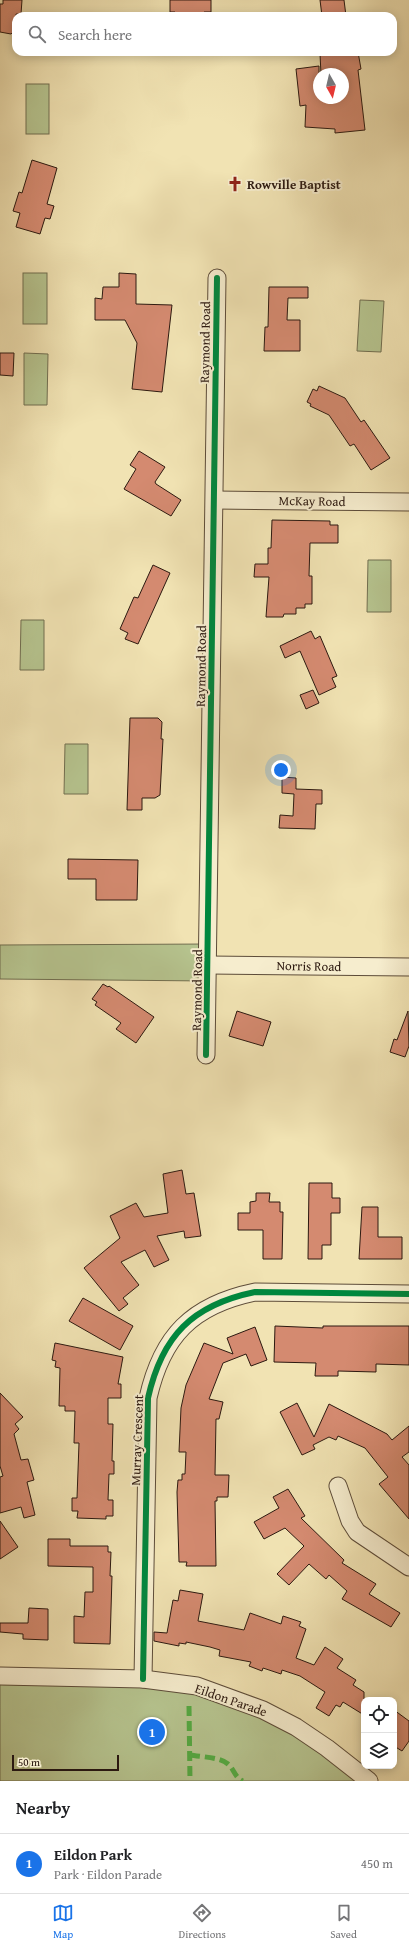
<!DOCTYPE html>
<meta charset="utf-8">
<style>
:root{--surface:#fff;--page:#f6f6f6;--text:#202124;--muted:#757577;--line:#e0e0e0;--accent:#1a73e8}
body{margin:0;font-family:"Gentium Book Plus",serif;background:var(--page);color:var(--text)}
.controls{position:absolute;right:12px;bottom:12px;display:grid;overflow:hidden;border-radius:8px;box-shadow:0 2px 10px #0003}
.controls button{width:36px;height:36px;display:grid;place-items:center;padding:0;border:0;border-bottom:1px solid var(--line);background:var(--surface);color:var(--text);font:20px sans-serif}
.compass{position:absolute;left:313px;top:68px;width:36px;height:36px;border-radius:50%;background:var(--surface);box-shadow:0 2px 10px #0003;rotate:172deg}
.scale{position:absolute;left:12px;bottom:10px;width:107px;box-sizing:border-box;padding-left:4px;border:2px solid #2c1910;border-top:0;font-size:11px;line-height:14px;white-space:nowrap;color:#2c1910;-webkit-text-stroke:3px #f6edce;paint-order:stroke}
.you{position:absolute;left:281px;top:770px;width:14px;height:14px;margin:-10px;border:3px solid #fff;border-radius:50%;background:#1a73e8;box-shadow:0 0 0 6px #1a73e833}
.badge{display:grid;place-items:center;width:26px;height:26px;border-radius:50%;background:var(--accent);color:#fff;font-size:13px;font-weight:700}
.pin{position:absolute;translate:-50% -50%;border:2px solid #fff;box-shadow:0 1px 4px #0006}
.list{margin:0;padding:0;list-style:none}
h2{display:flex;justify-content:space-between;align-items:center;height:52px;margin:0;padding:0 16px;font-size:17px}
h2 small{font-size:13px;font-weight:400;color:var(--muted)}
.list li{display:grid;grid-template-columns:26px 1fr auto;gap:12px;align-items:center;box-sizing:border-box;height:60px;padding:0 16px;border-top:1px solid var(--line)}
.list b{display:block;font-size:15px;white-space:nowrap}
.list p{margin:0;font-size:13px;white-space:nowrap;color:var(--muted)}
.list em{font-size:13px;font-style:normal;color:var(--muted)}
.icon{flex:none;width:22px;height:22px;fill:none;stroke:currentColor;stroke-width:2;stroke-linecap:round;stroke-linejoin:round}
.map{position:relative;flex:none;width:409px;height:1781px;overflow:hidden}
.search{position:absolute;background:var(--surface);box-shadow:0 2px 10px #0003;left:12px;right:12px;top:12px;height:44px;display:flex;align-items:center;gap:10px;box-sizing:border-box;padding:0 14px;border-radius:12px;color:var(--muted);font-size:15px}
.sheet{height:112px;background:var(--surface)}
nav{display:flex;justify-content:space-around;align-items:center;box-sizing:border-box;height:56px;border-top:1px solid var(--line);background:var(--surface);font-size:11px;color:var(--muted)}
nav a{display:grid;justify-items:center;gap:2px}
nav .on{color:var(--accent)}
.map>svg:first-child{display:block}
.green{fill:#b6c48f;stroke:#716e50}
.building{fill:#d48a70;stroke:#2c1910}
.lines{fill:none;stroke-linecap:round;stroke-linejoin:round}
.minor-casing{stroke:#5d4c39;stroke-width:19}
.minor{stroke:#f6edce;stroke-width:17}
.quiet{stroke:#54a942;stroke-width:5;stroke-dasharray:10 5;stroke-linecap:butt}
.cycleway-casing{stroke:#f6edce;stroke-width:8}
.cycleway{stroke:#00873e;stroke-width:6}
.labels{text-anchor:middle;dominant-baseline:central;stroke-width:4;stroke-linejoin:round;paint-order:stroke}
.poi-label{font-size:13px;font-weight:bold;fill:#2c1910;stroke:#f6edce;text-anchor:start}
.street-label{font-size:13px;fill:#2c1910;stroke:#f6edce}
</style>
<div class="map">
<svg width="409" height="1781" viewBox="0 0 409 1781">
<rect width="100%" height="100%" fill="#f1e3b3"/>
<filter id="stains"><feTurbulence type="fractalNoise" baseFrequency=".005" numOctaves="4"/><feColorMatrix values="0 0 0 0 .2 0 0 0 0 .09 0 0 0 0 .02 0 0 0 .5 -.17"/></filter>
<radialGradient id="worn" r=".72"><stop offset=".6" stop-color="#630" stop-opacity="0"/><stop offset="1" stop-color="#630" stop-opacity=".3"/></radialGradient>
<g class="green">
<rect x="26" y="84" width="23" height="50"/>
<rect x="23" y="273" width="24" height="51"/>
<path d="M360 300 384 301 381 352 357 351Z"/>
<path d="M24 353 48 354 47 405H24Z"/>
<path d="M368 560H391V612H367Z"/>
<path d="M21 620H44V670H20Z"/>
<path d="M65 744H88V794H64Z"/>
<path d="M209 944 208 981 0 979V945Z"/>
<path d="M0 1676 143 1679 237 1699 369 1781H0Z"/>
</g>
<g class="building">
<path d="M3 0H22L21 14H16V29L11 34 0 32V4H3Z"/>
<path d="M170 0H211V12H204V14L176 15 175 12H170Z"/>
<path d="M320 0H344L346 16H322Z"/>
<path d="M322 52H358L361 69 358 70 365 130 335 133V129L305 127 306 105 300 106 296 69 319 66V98H343V74H321L320 54Z"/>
<path d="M32 160 57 168 47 204 54 206 50 219 45 218 40 234 16 227 20 213 13 211 19 192 22 193Z"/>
<path d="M119 273 136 274V304L172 305 162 392 132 389 137 343 125 320H95V298L102 299 103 287H119Z"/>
<path d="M269 287H308V298H288L287 320H300V351H264L265 327H268Z"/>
<path d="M0 353H14L13 376 0 375Z"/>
<path d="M319 386 345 398 361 422 364 420 390 458 371 470 354 444 350 446 329 415 310 406 311 404 307 402 313 389 317 391Z"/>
<path d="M139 451 165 467 155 482 156 484 181 500 171 516 124 489 136 469 130 465Z"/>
<path d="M272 520 330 521V525H338V543H310L309 576H312V604H305V608H296V614H284L283 617H266L269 577H254L255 564H268V548H271Z"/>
<path d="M153 565 170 573 138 644 125 639 128 633 120 629 134 597 138 598Z"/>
<path d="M311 631 315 639 320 636 337 676 332 678 336 687 319 695 300 651 285 658 280 646Z"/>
<path d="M313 690 319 703 306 709 300 695Z"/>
<path d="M130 718H158L162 722 161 739H163L160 795 155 798H142V810H127Z"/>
<path d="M282 777 296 778V789L322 790V804H316L315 829 279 828 280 815 293 816 294 794 282 793Z"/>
<path d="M68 859 138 860 137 900H96V879H68Z"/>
<path d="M103 984 108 987 109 986 154 1017 136 1043 116 1029 121 1023 95 1005 97 1002 92 999Z"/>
<path d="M237 1011 271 1022 263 1046 229 1036Z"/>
<path d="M408 1011 409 1046 405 1057 390 1052 394 1039 397 1040Z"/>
<path d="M182 1170 186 1194 194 1193 201 1236 185 1238 184 1231 157 1236 169 1260 154 1267 145 1250 121 1262 139 1285 123 1298 128 1304 119 1311 84 1268 120 1238 110 1216 136 1203 144 1217 168 1213 163 1174Z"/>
<path d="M309 1183H332V1198H340V1213H331V1245H322V1259H308Z"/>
<path d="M256 1193H270L269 1202H280V1212H283L282 1259H263V1230H238V1213H250V1202L256 1201Z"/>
<path d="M362 1207H378V1237H402V1259H359Z"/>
<path d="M83 1298 133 1326 120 1350 69 1321Z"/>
<path d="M275 1326 323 1328V1326H409V1365L376 1364V1372L338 1371V1376H315L316 1363 274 1362Z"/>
<path d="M255 1327 267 1360 251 1366 246 1354 223 1363 209 1399 223 1402 219 1419H216L215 1475H229L228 1497H217V1501H215L216 1566H186L187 1562H179L177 1492 178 1480H182V1474H185L186 1452H179L181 1408 186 1385 204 1343 233 1354 227 1338Z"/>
<path d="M55 1343 123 1357 118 1384H121V1398H108V1424H113L112 1461H114V1474H109L108 1500H113V1516H106V1519L77 1518 78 1511H72V1498H77L79 1443H74L75 1411H65V1406H59L60 1368 55 1367 56 1361 52 1360Z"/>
<path d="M0 1393 23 1417 15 1424 19 1429 14 1434 21 1460 28 1459 34 1480 27 1482 35 1515 24 1518 21 1507 0 1513V1477L3 1476 0 1466Z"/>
<path d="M297 1403 314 1437 329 1404 387 1434 392 1440 409 1426V1452L402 1457 409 1465V1519L379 1484 388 1477 365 1448 338 1436 336 1440 329 1437 313 1445 315 1449 302 1455 280 1412Z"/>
<path d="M288 1489 305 1516 301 1518 344 1560 342 1563 376 1584 369 1594 400 1613 391 1627 342 1599 347 1591 329 1575 326 1579 309 1564 289 1585 277 1574 304 1546 285 1528 264 1539 254 1522 279 1508 273 1497Z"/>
<path d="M0 1521 18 1547 0 1559Z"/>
<path d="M48 1539H70V1546H108V1552H111L110 1576H112L110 1644 74 1643V1616L84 1617 85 1592H93V1567L48 1566Z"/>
<path d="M180 1590 203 1594 198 1621 244 1630 250 1613 281 1624 283 1616 301 1622 299 1626 306 1629 296 1658 314 1665 325 1647 343 1659 337 1668 356 1680 353 1685 364 1692V1715L343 1702 340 1707 336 1705 329 1716 316 1708 325 1692 300 1676 282 1670 281 1674 263 1668 262 1671 249 1666 251 1662 219 1656 220 1650 210 1647 186 1642V1644L179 1643V1646L154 1641V1632L167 1633 173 1600 178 1601Z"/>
<path d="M29 1608 48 1609V1640L23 1639V1634L0 1632V1623H28Z"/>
<path d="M394 1710 409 1721V1741L402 1751 394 1746Z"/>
</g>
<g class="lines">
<defs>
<g id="minor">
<path d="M215 500 409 502"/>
<path d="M208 965 409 967"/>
<path d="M206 1055 217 278"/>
<path d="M338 1486 350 1521 357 1532 409 1567"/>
<path d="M0 1676 143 1679 197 1686 263 1710 296 1727 327 1748 369 1781"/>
<path d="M143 1679 148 1398C162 1336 192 1305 255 1292L409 1294"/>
</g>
</defs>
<use href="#minor" class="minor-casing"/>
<use href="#minor" class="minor"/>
<g class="quiet">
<path d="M189 1706 190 1781"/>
<path d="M190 1755C201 1757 220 1757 228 1764 234 1769 235 1778 243 1781"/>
</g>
<defs>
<g id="cycleway">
<path d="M206 1055 217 278"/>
<path d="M143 1679 148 1398C162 1336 192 1305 255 1292L409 1294"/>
</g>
</defs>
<use href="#cycleway" class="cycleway-casing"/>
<use href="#cycleway" class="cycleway"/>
</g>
<defs>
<symbol id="church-bare" viewBox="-9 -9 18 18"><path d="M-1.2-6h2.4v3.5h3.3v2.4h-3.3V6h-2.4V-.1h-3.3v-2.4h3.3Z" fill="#8f2418" stroke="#f6edce" stroke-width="2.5" paint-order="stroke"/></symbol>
</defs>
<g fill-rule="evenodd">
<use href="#church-bare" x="224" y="173" width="22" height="22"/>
</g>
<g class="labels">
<g class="poi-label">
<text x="247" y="184">Rowville Baptist</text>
</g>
<g class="street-label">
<text transform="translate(205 342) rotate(-89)">Raymond Road</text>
<text transform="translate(312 501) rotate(1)">McKay Road</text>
<text transform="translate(201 666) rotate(-89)">Raymond Road</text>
<text transform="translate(309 966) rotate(1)">Norris Road</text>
<text transform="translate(197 990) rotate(-89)">Raymond Road</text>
<text transform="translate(137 1440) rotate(-88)">Murray Crescent</text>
<text transform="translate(231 1700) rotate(19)">Eildon Parade</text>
</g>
</g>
<rect width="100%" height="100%" filter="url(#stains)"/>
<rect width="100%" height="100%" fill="url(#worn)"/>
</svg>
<div class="controls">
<button><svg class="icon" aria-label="locate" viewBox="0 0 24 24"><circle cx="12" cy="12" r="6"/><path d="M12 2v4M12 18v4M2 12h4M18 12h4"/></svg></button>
<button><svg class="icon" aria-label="layers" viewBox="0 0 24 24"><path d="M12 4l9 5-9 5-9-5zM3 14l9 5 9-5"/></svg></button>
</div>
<svg class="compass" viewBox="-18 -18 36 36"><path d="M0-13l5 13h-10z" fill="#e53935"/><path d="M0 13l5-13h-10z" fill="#757577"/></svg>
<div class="scale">50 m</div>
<div class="you"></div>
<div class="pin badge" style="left:152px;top:1732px">1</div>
<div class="search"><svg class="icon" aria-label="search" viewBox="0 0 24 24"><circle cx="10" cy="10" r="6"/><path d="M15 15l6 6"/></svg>Search here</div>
</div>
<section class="sheet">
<h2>Nearby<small></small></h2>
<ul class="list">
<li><span class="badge">1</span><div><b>Eildon Park</b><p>Park · Eildon Parade</p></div><em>450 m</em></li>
</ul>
</section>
<nav>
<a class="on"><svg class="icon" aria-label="map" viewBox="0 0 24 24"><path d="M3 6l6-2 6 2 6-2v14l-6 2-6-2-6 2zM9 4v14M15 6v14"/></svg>Map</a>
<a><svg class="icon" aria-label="directions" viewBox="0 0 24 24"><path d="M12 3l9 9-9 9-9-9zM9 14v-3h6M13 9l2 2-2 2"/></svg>Directions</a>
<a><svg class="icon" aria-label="saved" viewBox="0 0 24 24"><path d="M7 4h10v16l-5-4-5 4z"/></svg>Saved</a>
</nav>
